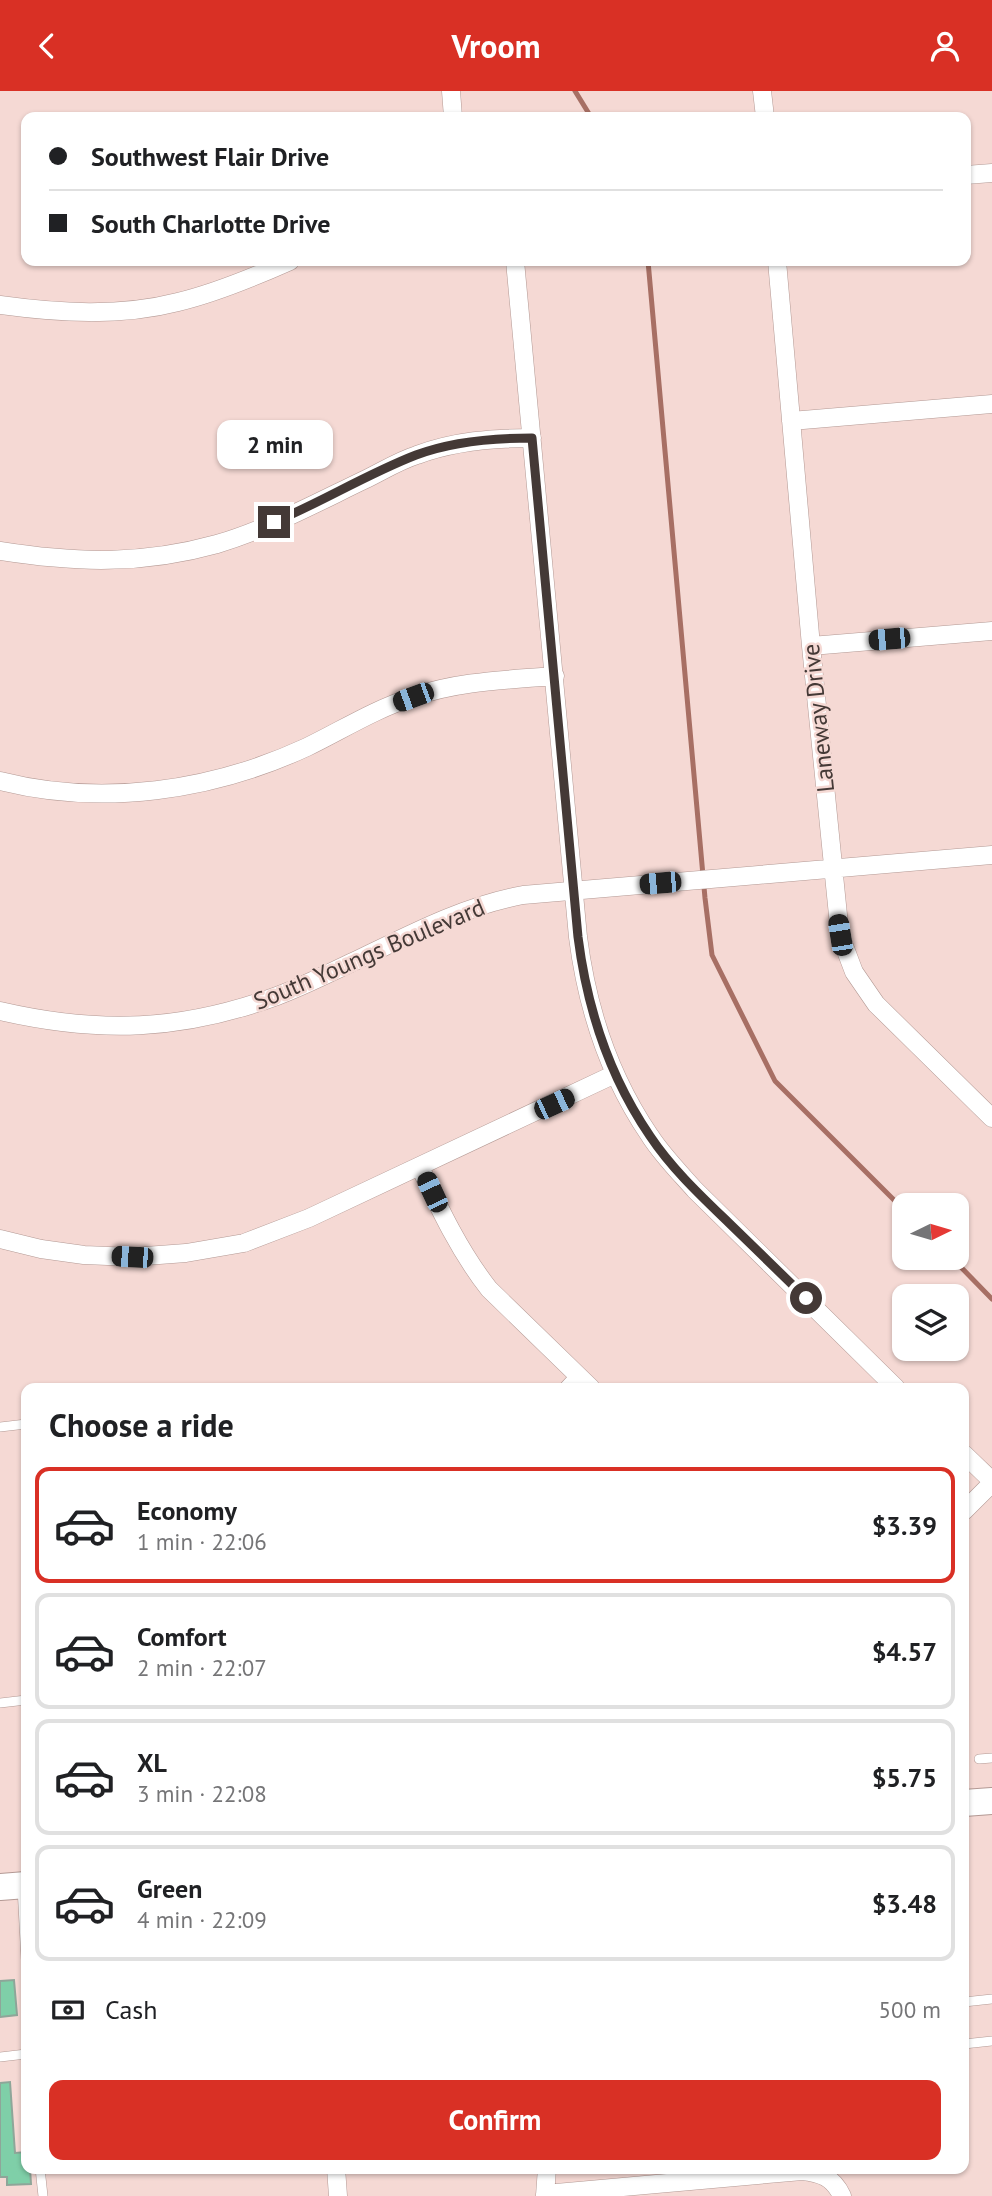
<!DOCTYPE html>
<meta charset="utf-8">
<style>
:root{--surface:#fff;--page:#f6f6f6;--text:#202124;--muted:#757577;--line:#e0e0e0;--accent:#d93025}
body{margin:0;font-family:"PT Sans",sans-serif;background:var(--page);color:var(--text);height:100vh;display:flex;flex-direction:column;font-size:26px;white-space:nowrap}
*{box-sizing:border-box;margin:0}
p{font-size:23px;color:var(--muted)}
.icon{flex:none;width:38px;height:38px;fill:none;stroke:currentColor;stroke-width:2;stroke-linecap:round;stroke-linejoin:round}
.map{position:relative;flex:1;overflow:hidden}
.sheet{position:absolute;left:21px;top:1292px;width:948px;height:791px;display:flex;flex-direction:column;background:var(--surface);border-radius:14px;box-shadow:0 2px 5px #0004}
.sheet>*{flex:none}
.top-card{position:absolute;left:21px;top:21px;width:950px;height:154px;border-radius:14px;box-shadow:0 2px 5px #0004;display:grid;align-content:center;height:154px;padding:0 28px;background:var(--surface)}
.needle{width:46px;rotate:85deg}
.fabs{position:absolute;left:892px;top:1102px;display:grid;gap:14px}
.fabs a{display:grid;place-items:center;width:77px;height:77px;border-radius:14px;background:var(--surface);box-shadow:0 2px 5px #0004;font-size:35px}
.end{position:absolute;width:32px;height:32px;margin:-16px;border:9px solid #443936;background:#fff;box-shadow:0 0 0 4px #fff}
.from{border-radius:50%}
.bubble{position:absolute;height:49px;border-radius:14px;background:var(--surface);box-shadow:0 2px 5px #0004;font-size:23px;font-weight:800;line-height:49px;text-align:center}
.car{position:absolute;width:21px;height:42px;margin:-21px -10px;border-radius:9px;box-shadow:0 0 5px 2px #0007;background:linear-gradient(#222 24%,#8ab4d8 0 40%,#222 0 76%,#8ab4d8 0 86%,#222 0)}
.top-card b{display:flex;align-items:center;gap:24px;height:66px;font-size:26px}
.top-card b+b{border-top:2px solid var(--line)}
.top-card i{width:18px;height:18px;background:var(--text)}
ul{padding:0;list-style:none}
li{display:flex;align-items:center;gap:21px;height:116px;margin:0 14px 10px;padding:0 14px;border:4px solid var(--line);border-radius:14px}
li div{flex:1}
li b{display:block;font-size:26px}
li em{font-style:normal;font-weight:800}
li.on{border-color:var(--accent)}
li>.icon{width:63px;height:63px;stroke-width:1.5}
h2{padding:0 28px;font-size:32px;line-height:84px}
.pay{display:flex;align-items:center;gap:18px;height:77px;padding:0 28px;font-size:26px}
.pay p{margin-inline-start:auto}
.action{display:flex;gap:14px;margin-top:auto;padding:14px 28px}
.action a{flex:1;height:80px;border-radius:14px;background:var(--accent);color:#fff;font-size:28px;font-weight:800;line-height:80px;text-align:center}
header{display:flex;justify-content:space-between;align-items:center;height:91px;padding:0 28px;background:var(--accent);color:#fff;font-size:32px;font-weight:800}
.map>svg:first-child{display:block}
</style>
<header><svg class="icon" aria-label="back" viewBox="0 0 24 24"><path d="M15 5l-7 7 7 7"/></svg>Vroom<svg class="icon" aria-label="person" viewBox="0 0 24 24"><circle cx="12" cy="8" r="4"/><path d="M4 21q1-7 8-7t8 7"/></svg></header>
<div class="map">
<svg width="992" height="2105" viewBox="0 0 992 2105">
<rect width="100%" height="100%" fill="#f5d9d4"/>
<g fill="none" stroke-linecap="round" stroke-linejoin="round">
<!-- stream -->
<path stroke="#a76f64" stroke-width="5" d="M575 0 591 26
M648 170 705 807 712 864 775 990 905 1120
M952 1167 992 1208"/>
</g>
<!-- building -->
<path fill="#7fcfa8" stroke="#8ea699" stroke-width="2" d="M14 1889 17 1924 0 1926V1890Z
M10 1991 15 2062 26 2061V2077H30L31 2093 7 2094V2086H0V1992Z"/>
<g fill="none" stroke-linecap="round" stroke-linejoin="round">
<!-- lane casing -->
<g stroke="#b39994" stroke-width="10">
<path id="lane" d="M563 1297 576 1283
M0 1336 26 1333
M0 1612 26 1609
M979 1668 992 1667
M22 1796 26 1869
M964 1911 992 1908
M964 1953 992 1950
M0 1966 26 1963
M40 2077 43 2105"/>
</g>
<!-- street casing -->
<g stroke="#b39994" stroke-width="19">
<path id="street" d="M451 0 453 26
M762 0 765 26
M966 84 992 82
M515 170 578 846C587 917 609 985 650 1045 663 1065 680 1082 695 1099L896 1297
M777 170 811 555 840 844 854 881 876 913 992 1027
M0 214C58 222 120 226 178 211 216 202 254 186 290 170
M791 330 992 313
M0 460C76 472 142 474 217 453 268 438 316 412 364 389 381 381 398 370 417 364 454 350 493 347 532 347
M811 555 992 540
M0 690C102 716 212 700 307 656 342 639 375 618 413 606 458 590 507 589 555 585
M0 920C100 943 181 940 277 905 304 895 329 882 355 870 409 844 463 815 523 804L992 764
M420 1076C440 1119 460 1161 489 1198L591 1297
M0 1148 41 1158 84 1164 132 1166 186 1162 244 1152 309 1127 615 983
M964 1363 992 1390
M964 1420 992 1392
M336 2077 338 2105
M545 2103 802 2080C821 2082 833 2086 842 2105
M545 2105 547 2077"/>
</g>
<!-- secondary casing -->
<g stroke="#b39994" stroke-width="28">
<path id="secondary" d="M964 1712 992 1710
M0 1796 26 1794"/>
</g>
<!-- lane -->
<use href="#lane" stroke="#fff" stroke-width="9"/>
<!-- street -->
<use href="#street" stroke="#fff" stroke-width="18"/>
<!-- secondary -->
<use href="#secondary" stroke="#fff" stroke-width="26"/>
</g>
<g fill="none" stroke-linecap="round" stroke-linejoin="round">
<!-- route -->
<path stroke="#443936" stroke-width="9" d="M274 431C322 411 367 383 416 364 453 350 493 347 532 347L578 846C587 917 609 985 650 1045 672 1078 701 1105 729 1132 755 1157 780 1182 806 1207"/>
</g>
<g text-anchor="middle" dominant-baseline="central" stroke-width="5" stroke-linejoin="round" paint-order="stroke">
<!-- street labels -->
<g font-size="24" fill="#443936" stroke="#f5d9d4">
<text transform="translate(818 627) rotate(-96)">Laneway Drive</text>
<text transform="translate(369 863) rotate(-23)">South Youngs Boulevard</text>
</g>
</g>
</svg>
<div class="fabs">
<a><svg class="needle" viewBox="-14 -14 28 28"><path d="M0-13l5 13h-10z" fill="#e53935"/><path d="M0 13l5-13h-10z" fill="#757577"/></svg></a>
<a><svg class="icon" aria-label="layers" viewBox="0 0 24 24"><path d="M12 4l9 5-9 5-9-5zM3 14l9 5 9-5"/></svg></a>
</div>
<i class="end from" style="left:806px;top:1207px"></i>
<i class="end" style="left:274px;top:431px"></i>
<div class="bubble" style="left:217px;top:329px;width:116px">2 min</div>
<i class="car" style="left:889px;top:548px;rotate:265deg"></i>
<i class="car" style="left:413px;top:606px;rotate:250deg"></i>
<i class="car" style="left:660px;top:792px;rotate:265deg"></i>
<i class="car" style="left:840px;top:844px;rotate:351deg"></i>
<i class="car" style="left:554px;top:1013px;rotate:65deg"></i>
<i class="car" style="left:432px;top:1101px;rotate:335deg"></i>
<i class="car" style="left:132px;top:1166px;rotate:273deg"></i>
<div class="top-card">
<b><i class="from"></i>Southwest Flair Drive</b>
<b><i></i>South Charlotte Drive</b>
</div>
<section class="sheet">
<h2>Choose a ride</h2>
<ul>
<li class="on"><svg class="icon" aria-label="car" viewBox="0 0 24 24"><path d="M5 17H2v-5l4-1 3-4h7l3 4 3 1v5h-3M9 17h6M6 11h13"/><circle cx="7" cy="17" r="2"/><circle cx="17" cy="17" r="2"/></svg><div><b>Economy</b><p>1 min · 22:06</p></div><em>$3.39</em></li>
<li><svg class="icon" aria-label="car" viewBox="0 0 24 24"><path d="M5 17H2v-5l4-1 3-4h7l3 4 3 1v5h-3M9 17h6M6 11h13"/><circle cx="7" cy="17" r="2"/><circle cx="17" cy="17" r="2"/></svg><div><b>Comfort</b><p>2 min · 22:07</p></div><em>$4.57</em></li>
<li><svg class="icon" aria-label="car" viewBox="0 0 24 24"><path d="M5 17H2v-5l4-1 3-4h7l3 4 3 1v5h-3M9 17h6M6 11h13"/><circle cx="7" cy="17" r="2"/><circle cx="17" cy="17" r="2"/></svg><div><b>XL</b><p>3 min · 22:08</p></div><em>$5.75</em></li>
<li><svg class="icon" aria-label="car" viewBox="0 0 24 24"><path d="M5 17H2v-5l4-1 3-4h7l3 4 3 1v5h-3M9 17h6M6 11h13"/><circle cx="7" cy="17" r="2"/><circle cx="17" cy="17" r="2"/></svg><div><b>Green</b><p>4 min · 22:09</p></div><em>$3.48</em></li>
</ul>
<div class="pay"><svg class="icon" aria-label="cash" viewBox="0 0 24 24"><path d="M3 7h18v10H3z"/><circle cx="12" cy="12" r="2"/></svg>Cash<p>500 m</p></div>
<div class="action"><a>Confirm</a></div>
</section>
</div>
